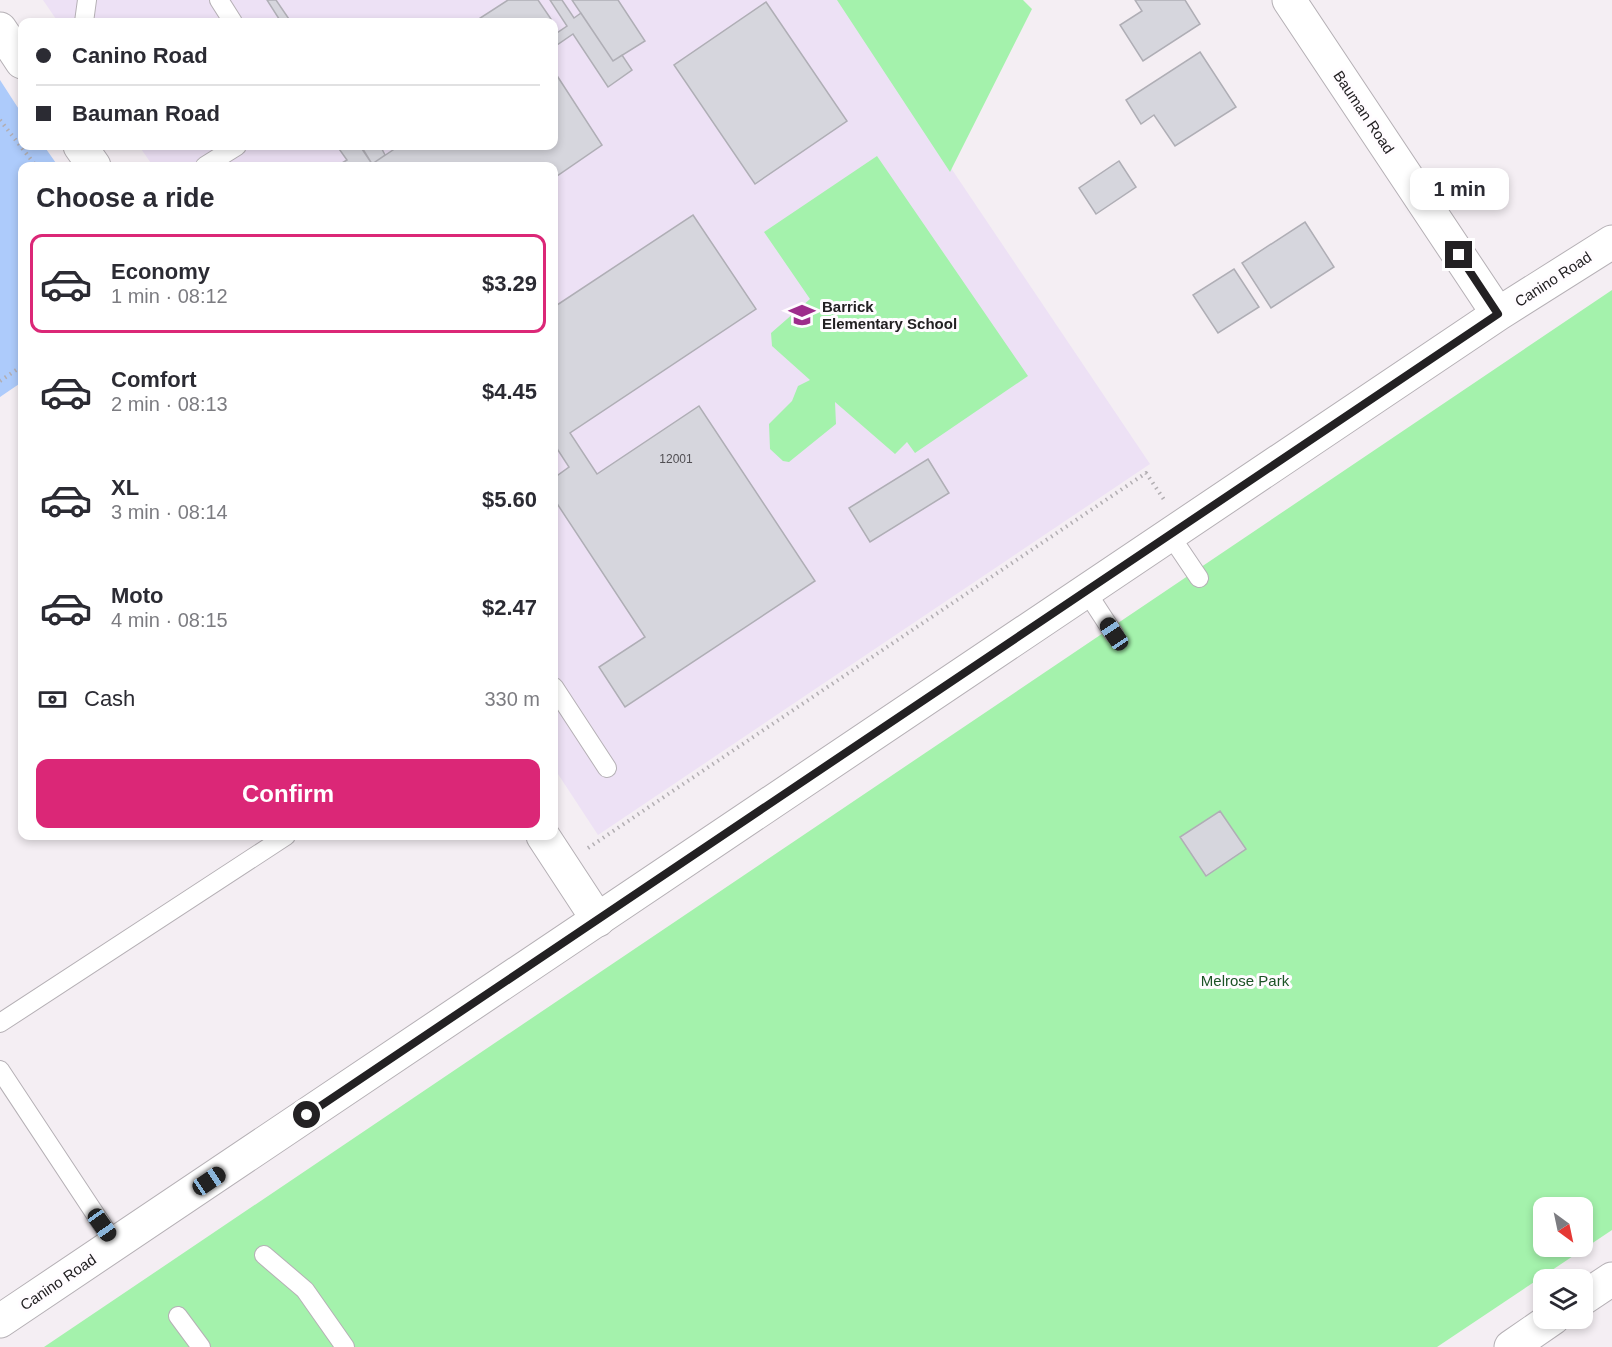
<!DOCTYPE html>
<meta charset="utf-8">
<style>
:root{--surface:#fff;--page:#f2f2f3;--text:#2b2b33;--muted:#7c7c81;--line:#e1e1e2;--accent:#db2777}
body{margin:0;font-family:Helvetica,sans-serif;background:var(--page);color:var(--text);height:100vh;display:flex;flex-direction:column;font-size:22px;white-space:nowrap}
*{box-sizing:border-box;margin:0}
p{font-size:20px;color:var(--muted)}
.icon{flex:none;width:33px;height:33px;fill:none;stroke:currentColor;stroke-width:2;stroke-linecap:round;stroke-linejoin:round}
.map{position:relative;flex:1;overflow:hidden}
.side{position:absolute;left:18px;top:162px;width:540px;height:678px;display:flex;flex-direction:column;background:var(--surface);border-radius:12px;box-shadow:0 3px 9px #0003}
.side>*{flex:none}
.top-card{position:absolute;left:18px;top:18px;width:540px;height:132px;border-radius:12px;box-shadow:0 3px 9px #0003;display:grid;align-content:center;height:132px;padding:0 18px;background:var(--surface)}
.needle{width:39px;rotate:147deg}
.buttons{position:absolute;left:1533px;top:1197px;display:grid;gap:12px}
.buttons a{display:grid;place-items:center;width:60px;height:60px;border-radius:12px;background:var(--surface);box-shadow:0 3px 9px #0003;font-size:30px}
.end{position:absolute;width:27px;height:27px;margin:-14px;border:8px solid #232123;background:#fff;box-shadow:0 0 0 3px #fff}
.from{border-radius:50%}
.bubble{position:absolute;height:42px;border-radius:12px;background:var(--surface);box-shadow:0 3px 9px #0003;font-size:20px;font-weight:700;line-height:42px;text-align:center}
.car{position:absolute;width:18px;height:36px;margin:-18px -9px;border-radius:8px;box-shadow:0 0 4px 2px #0007;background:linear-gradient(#222 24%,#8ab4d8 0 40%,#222 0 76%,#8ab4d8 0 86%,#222 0)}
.top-card b{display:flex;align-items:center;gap:21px;height:57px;font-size:22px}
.top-card b+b{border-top:2px solid var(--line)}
.top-card i{width:15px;height:15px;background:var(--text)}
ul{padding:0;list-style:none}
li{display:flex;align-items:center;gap:18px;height:99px;margin:0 12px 9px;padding:0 6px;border:3px solid transparent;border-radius:12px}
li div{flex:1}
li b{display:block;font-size:22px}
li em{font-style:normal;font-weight:700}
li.on{border-color:var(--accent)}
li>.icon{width:54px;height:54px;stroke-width:1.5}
h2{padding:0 18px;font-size:27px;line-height:72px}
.pay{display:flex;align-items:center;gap:15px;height:66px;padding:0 18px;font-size:22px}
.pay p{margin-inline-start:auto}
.primary-button{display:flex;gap:12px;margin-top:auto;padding:12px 18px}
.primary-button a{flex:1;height:69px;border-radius:12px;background:var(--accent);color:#fff;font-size:24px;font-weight:700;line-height:69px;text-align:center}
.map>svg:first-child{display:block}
</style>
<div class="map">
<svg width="1612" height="1347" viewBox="0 0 1612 1347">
<rect width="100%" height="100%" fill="#f4eef3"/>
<!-- education -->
<path fill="#ede1f5" d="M43 0H838L1150 464 598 835 554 768V166H153L139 146H554V22H58Z"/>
<!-- green -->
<path fill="#a4f2ac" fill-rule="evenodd" d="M837 0H1023L1032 9 950 172Z
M877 156 1028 376 915 453 907 442 895 454 835 402 836 424 789 462 783 461 770 449 769 424 792 401 798 386 810 380 772 346 771 333 810 299 764 232Z
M1612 290V1230L1437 1347H44ZM1544 1208H1582V1246H1544Z"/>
<!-- water -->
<path fill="#adcbfb" d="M0 80 22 114V146H44L58 166H22V382L0 397Z"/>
<!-- building -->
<path fill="#d6d6dd" stroke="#afaeb5" stroke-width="1.5" d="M267 0H276L291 22H281Z
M508 0H538L551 19 546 22H474Z
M550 0H562L574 18 581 13 613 61 622 55 632 70 608 87 573 34 554 47V35L567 26Z
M572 0H618L645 41 613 61Z
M1135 0H1185L1200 24 1143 61 1120 25 1142 11Z
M766 2 847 121 755 184 674 65Z
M1200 52 1236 107 1175 146 1154 115 1141 124 1126 100Z
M554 71 602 145 554 178V166H337L347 160 337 146H360L372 164 399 146H554Z
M361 146H387L382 149 385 155 372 164Z
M1119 161 1136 187 1096 214 1079 188Z
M693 215 756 309 570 433 597 474 699 406 815 581 625 707 599 667 645 637 554 499V478L569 467 554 444V307Z
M1305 222 1334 267 1271 308 1242 263Z
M1234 269 1259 307 1218 333 1193 295Z
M928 459 949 493 870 542 849 508Z
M1220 811 1246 849 1206 876 1180 837Z"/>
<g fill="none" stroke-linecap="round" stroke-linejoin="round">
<!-- service casing -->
<g stroke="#b5b0b5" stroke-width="20">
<path id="service" d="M219 0 233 22
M84 22 87 0
M205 166 237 146
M1170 535 1199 578
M1086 591 1114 634
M554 687 607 768
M0 1023 286 836
M0 1070 115 1244
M264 1255 305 1290 345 1347
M178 1316 201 1347"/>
</g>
<!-- minor casing -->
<g stroke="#b5b0b5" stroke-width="35">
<path id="minor" d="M0 29 22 62
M80 146 94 166
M543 836 598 920
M1582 1299 1612 1279
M1511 1347 1553 1318"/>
</g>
<!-- tertiary casing -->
<g stroke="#b5b0b5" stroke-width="35">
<path id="tertiary" d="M1289 0 1498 314
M0 1321 1498 314 1612 242"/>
</g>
<!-- path -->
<path stroke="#b2aeb2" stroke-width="4" stroke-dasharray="1.5 4.5" stroke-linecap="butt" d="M0 120 36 166
M0 381 22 366
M588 848 1146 473 1165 501"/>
<!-- service -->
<use href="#service" stroke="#fff" stroke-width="18"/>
<!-- minor -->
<use href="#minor" stroke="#fff" stroke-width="33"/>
<!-- tertiary -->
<use href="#tertiary" stroke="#fff" stroke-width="33"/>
</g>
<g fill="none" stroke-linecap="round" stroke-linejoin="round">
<!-- route -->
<path stroke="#232123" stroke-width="8" d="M307 1115 1498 314 1459 255"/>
</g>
<!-- icons -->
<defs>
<g id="school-bare" transform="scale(2.07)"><path d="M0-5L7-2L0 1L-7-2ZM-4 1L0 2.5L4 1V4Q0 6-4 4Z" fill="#9d2d8b" stroke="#fffcff" stroke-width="2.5" paint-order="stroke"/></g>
</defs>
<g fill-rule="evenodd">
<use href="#school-bare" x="802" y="315"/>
</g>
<g text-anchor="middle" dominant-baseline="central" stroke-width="6" stroke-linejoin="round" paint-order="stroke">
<!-- number labels -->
<g font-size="12" fill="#504e52">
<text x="676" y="459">12001</text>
</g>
<!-- street labels -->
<g font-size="15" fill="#232123" stroke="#fffcff">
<text transform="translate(1364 112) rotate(56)">Bauman Road</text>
<text transform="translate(1553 279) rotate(-33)">Canino Road</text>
<text transform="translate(58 1282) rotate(-34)">Canino Road</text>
</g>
<!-- poi labels -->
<g font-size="15" font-weight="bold" fill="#232123" stroke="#fffcff" text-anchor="start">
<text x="822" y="306">Barrick<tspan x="822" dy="17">Elementary School</tspan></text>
</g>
<!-- park labels -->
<g font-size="15" fill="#1c5326" stroke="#fffcff">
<text x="1245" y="980">Melrose Park</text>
</g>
</g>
</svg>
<div class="buttons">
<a><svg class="needle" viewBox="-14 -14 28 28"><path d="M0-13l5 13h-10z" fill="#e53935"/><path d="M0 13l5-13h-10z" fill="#7c7c81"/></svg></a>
<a><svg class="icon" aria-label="layers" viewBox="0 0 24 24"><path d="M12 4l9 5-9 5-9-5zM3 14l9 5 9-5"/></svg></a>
</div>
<i class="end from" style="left:307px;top:1115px"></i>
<i class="end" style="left:1459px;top:255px"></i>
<div class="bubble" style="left:1410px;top:168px;width:99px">1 min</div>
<i class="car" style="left:1114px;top:634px;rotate:326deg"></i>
<i class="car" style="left:209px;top:1181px;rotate:56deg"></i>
<i class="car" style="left:102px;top:1225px;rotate:145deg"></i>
<div class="top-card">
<b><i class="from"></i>Canino Road</b>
<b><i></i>Bauman Road</b>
</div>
<section class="side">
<h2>Choose a ride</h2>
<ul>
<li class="on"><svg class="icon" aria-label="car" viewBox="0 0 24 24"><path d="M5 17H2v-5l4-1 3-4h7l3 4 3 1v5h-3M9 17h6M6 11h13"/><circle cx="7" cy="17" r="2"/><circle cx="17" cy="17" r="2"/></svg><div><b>Economy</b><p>1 min · 08:12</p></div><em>$3.29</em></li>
<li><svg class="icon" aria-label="car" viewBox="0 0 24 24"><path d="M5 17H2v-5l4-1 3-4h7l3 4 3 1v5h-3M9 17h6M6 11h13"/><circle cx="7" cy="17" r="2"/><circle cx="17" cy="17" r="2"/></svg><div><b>Comfort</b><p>2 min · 08:13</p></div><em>$4.45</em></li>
<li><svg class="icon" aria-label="car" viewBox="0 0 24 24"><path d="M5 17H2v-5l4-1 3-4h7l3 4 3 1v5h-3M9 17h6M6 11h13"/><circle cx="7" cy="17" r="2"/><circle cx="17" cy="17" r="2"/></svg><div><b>XL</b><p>3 min · 08:14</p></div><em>$5.60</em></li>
<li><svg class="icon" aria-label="car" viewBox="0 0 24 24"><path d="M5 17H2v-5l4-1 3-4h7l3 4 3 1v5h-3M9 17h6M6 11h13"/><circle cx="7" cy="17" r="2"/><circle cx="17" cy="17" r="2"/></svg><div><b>Moto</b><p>4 min · 08:15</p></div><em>$2.47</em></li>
</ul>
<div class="pay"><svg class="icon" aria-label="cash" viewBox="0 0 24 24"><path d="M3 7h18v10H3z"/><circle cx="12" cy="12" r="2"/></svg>Cash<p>330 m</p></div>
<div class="primary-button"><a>Confirm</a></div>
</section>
</div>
